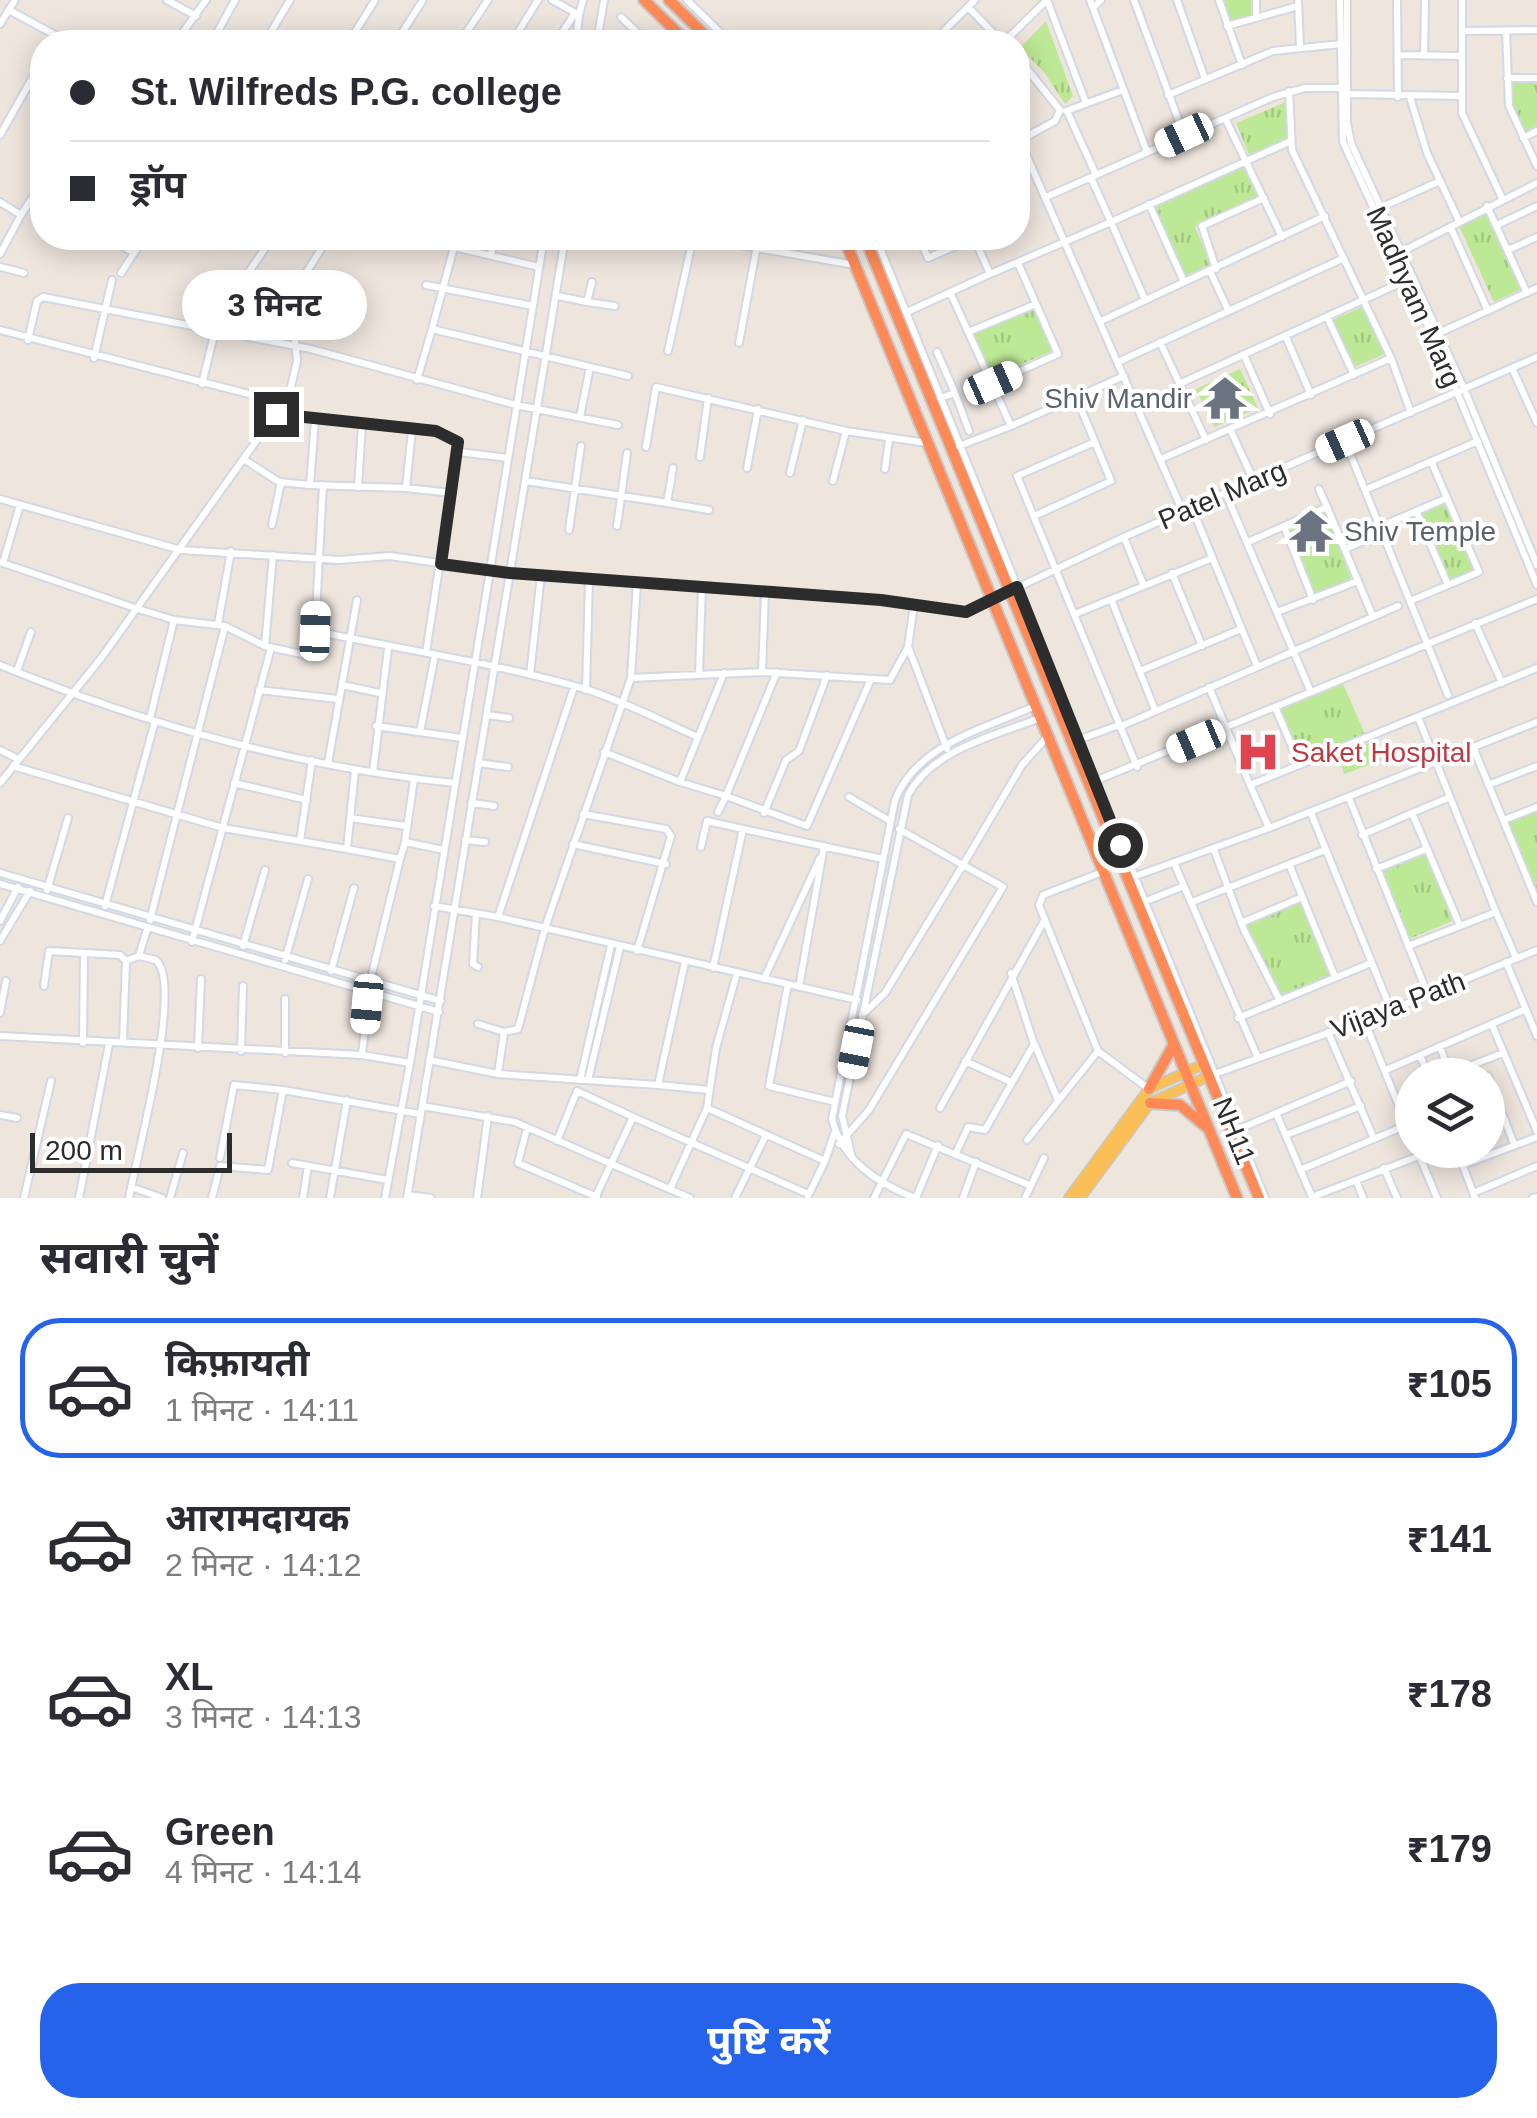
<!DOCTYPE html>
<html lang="hi">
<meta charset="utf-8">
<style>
:root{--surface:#fff;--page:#f7f7f7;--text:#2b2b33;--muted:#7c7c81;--line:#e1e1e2;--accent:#2563eb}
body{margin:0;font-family:Helvetica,"Noto Sans Devanagari",sans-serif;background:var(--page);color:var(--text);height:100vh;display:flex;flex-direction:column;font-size:38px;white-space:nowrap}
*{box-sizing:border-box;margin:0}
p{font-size:32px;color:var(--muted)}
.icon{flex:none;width:55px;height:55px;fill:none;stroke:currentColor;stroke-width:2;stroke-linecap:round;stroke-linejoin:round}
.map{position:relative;height:1198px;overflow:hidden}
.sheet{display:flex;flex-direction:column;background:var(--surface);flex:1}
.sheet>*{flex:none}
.banner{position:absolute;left:30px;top:30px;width:1000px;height:220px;border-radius:40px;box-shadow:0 5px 25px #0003;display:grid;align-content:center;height:220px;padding:0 40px;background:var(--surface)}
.fabs{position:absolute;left:1395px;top:1058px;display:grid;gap:20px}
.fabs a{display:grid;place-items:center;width:110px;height:110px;border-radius:50%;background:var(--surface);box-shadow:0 5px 25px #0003;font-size:50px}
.scale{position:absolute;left:30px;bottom:25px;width:202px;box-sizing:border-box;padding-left:10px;border:5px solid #2c2c2c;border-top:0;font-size:28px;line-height:35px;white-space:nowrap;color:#2c2c2c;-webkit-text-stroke:8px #fff;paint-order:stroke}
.end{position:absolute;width:45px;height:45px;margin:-22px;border:12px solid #2c2c2c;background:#fff;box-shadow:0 0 0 5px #fff}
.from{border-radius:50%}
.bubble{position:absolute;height:70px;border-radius:35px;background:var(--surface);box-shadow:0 5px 25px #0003;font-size:32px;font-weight:700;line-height:70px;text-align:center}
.car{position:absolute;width:30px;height:60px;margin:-30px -15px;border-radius:12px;box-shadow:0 0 8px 2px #0007;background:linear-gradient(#fff 24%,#345 0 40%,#fff 0 76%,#345 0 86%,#fff 0)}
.banner b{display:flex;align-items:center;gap:35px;height:95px;font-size:38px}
.banner b+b{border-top:2px solid var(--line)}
.banner i{width:25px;height:25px;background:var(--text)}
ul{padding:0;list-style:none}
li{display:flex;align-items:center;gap:30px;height:140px;margin:0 20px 15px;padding:0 20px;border:5px solid transparent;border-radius:40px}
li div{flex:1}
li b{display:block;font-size:38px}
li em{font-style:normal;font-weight:700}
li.selected{border-color:var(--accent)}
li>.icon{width:90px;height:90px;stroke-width:1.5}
h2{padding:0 40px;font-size:45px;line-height:120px}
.button{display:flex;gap:20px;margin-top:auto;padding:20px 40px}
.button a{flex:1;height:115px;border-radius:40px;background:var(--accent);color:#fff;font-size:40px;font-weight:700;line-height:115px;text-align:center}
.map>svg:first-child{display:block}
</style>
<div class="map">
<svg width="1537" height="1198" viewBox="0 0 1537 1198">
<defs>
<pattern id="park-tufts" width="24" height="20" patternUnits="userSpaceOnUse" patternTransform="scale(2.5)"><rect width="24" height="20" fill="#bde896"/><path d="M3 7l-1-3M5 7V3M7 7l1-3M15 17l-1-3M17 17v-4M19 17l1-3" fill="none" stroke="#a3c781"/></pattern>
</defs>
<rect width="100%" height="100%" fill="#eee5dd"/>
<!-- park -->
<path fill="url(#park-tufts)" d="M1219 0H1256V15L1227 26Z
M1046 21 1073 96 1065 104 1044 72 1020 48Z
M1507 78H1537V131L1523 138 1509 106Z
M1286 102V141L1250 157 1236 123Z
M1245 167 1259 199 1195 227 1211 264 1185 276 1155 207Z
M1485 210 1521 289 1494 302 1458 224Z
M1362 307 1384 354 1355 367 1333 320Z
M1033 309 1052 351 992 377 973 335Z
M1240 369 1258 408 1214 427 1196 389Z
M1447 498 1479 572 1448 585 1416 511Z
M1325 512 1352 581 1314 594 1289 527Z
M1343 684 1365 734 1301 759 1280 710Z
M1374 741 1382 760 1344 774 1338 755Z
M1537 810V890H1536L1507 822Z
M1426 849 1452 921 1409 939 1378 870Z
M1300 898 1335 977 1280 1001 1241 923Z"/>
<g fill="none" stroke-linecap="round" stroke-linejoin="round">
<!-- minor casing -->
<g stroke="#d2d8e5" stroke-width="10">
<path id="minor" d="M167 0 196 16
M552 0 579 15 576 42
M687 0 730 42
M1090 0 1147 152
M1134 0 1184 135
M1177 0 1205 79
M1219 0 1242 65
M1256 0V15
M1298 0 1300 46
M1340 0 1343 142 1442 356 1537 585
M1347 0V123L1351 143 1465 391 1537 565
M1397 0 1398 97
M1462 0V113L1502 198
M968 7 1002 42
M1093 8 1101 0
M9 10 68 42
M579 15 583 0
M621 17 647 42
M0 24 15 0
M1227 26 1298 6
M1462 31 1537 30
M1506 31 1509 106 1537 166
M182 33 198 42
M176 42 206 0
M212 42 235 0
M265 42 290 0
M349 42 375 0
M396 42 423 0
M460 42 488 0
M512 42 538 0
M556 42 575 13
M597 42 604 0
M933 42 975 0
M1004 42 1047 0 1086 103
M1399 55 1461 56
M1424 56 1425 0
M1018 58 1060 110 1055 121 1020 140
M1507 78H1537
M1289 91 1292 150 1391 358 1411 413
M1347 94 1461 96
M1168 95 1273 51 1341 44
M1410 97 1427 153 1459 221
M1066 111 1123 90
M1067 111 1096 175
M1225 118 1282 237
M0 135 42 61
M1018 136 1183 512
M1523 138 1537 131
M1091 178 1111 222 1291 141
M1046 197 1273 97 1305 88H1342
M0 202 21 215 0 254
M1149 204 1184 282
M1487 206 1527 293
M1382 207 1440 181
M21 215 42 183
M1497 225 1537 206
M1451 228 1488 311
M109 238 134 253
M699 238 855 265
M876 238 1265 1198
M919 238 928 258 974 238 990 274 1111 222 1145 300
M1508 250 1537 237
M1403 251 1537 183
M491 255 494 238
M0 267 24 273
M1216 269 1202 226 1264 198
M1210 271 1228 310
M121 273 144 238
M242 282 272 238
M426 285 533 306
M950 292 1011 426 959 446
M558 296 587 302 592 282
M587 302 615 306
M907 312 990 274
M1327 317 1354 375
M1101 321 1325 216
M432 329 454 247 539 267
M0 330 284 403
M968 332 1036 304
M1439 333 1537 288
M1286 337 1311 395
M28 340 37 301 43 297 311 349 516 405 618 425
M1160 342 1206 440
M739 343 756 251
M668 351 693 238
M937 352 955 393 940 398
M1244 355 1270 414
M94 358 112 280
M1118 362 1344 258
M1512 368 1537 423
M417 380 432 329 628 376
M993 383 1058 354 1018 263
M202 384 215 331
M1179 384 1407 280
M955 393 969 431
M276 414 436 431 458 442 426 653
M580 417 590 367
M1011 426 1124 376
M1230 429 1254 481
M1345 441 1448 695
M1095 442 1017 476 1137 767
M646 447 656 387 846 431 927 443
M459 452 508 458
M700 457 708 398
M1161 459 1391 358
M245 460 279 482 310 485 315 420
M1431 461 1447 498
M747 468 758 409
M885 469 889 439
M790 473 803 420
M526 481 667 503 673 468
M833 481 846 431
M310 485 406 488 412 430
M358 487 362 425
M406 488 452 493
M1319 489 1327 507
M1365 490 1478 441
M1226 494 1310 690
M0 499 181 550 339 560 390 556 510 573 881 600 966 612 1124 537 1537 357
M667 503 709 510
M1192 508 1257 666
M1416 511 1448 585
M1034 516 1111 481 1077 399
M272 525 281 482
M617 526 627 453
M1284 526 1313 600
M1379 527 1447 498 1479 572 1410 601
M569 530 581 446
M1124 537 1143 584
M1248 542 1327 507 1373 617
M1345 549 1382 533
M0 562 135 608 174 620 225 626 265 646 306 655 313 649 315 631 323 485
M3 563 20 505
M1172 573 1202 646
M1111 599 1155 710
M1277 612 1358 581
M1075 614 1210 559
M1475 623 1502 683
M218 624 231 551
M315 631C405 650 496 663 585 689 624 701 661 721 698 737
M265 646 273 555
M909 649 947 749
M0 665C143 724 301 768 455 783
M17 671 31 632
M1140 671 1241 629
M762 672 765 592
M699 674 702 587
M530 675 541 575
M631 678 762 672 890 680 908 647 914 605
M342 685 380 693
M1209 687 1250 785
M259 690 338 699
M586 690 589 579
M1275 707 1300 765
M487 715 509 718
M1418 717 1450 797 1412 813 1460 926 1496 912 1516 958
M150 718 174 620
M376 726 462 738
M1119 727 1398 606
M420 732 435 655
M1078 740 1119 725
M1473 747 1537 902
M0 750 18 759
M604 752 680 782 724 673
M328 763 357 600
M478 763 508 767
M13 766 223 828 347 849
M355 770 347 849 400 859 405 842
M373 772 388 649
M414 779 405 842 444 850
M1095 781 1537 599
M680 782 726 796 777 672
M0 783 102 657 289 395 297 361 291 297 328 238
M234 783 307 800
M1488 785 1537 766
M849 797 890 821
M1450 797 1496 912
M1349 798 1428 995
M471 803 494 806
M718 812 726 796 807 826 871 679
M764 813 786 760 799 751 827 675
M1311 813 1391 1010
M583 814 666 829 671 836 637 951
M350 818 406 826
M1504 820 1537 807
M1269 828 1537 722
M743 829 883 859
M899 829 963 865 1022 765 1048 736
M1362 835 1412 813
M465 840 485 842
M300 841 312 760
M573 844 666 864
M701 847 707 821 743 829 713 968
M1214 850 1244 930 1280 1001
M1289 864 1335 977
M1175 865 1258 1058
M1376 869 1426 849
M1105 871 1043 895 1039 905 1098 1051 1149 1089
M0 873 441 1001
M1133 877 1269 828 1250 785 1537 668
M0 884 439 1012
M47 890 68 818
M1144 902 1184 886
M1192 902 1325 850
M105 906 155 721
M434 906 498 917 857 1000
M476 913 473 964 478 967
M498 917 574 687
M150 920 225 626
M0 921 18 887
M1241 923 1300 898
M0 941 30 891
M192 942 271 648
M243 946 265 870
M1408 946 1460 926
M285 960 308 879
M685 962 658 1085 709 1090
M1506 962 1537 1036
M331 971 354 888
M764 979 820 858
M788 984 769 1086 835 1102
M44 986 49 951 120 955 126 961
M799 987 824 846
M285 999V1053
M0 1013 6 981
M1238 1018 1371 963
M1364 1020 1412 1139
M478 1024 504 1032 518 1029 545 928 631 678 637 582
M1492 1025 1537 1131
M1328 1032 1374 1139
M0 1036 362 1055 410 1063 385 1198
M123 1041 126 961 139 956
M83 1043 84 953
M1035 1045 1057 1098
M1440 1046 1449 1073
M198 1048 201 979
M241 1051 243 986
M362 1055 370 982 400 859
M1420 1055 1428 1075
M429 1060 498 1074 504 1032
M965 1061 1011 1082
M410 1063 544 238
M1386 1070 1526 1009
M498 1074 658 1085
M1449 1074 1503 1053
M1212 1075 1391 1010 1537 950
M1488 1076 1514 1144
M580 1080 611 945
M588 1080 620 947
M422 1106 515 1122 690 1198
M707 1108 825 1161 808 1196
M940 1108 1044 921
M1276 1113 1312 1197
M0 1115 17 1118
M1488 1121 1503 1115
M527 1128 518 1163 597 1197
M1237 1130 1351 1081
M1286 1135 1361 1106
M1027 1140 1098 1051
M557 1141 577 1091 633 1117
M839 1144 869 1110 1003 887 963 865 885 993 862 1015
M1417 1150 1437 1198
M1457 1150 1475 1198
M956 1153 968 1127 985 1130 1034 1044 1011 973
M851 1154 842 1116 908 795C933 749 994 736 1040 718
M220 1158 234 1085 283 1090
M825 1161 834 1134
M292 1163 388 1180
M1463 1165 1537 1137
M1384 1168 1397 1198
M1300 1170 1407 1125
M1356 1180 1363 1198
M131 1187 162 1198
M670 1189 707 1108 716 1048 737 973
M1473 1193 1537 1166
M408 1195 431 1198
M1312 1197 1419 1156
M24 1198 51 1081
M79 1198 109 1044
M129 1198C136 1158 184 985 156 960L139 956 147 929
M170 1198 183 1153
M212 1198 220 1166 268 1170 283 1090 420 1114
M303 1198 308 1166
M330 1198 347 1100
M407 1198 565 238
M477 1198 488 1116
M595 1198 633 1117 808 1194
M735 1198 766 1135
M874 1198 906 1134 1029 1185
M915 1198C877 1183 843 1161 832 1119L895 800C917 744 984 729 1035 706
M916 1198 938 1145
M963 1198 976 1162
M1025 1198 1044 1158
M1533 1198 1537 1197"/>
</g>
<!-- major casing -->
<g stroke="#c8c8c8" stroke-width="12">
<path id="major" d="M1069 1198 1149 1089 1204 1064
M1080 1198 1150 1103 1209 1076"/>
</g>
<!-- highway casing -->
<g stroke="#c8c8c8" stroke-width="14">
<path id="highway" d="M644 0 687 42
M669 0 712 42
M844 238 1237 1198
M865 238 1259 1198
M1149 1089 1174 1044
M1150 1103 1180 1105 1205 1126"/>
</g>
<!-- minor -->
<use href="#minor" stroke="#fff" stroke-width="6"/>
<!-- major -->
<use href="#major" stroke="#fabf56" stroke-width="9"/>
<!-- highway -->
<use href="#highway" stroke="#ff8a57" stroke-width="10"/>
</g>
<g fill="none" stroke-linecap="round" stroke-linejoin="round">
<!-- route -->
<path stroke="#2c2c2c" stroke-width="12" d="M276 414 436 431 458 442 441 564 510 573 881 600 966 612 1017 587 1120 845"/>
</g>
<!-- icons -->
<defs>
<g id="temple-bare" transform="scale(3.45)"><path d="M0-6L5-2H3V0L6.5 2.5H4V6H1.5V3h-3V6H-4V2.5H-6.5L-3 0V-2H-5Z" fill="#6b7280" stroke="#fff" stroke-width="2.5" paint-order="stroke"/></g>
<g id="hospital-bare" transform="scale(3.45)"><path d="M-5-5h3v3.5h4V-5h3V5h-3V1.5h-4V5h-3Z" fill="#e0444e" stroke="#fff" stroke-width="2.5" paint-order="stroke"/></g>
</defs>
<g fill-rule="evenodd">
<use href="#temple-bare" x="1225" y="398"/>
<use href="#temple-bare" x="1311" y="531"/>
<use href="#hospital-bare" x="1258" y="752"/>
</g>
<g text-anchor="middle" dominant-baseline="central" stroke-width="8" stroke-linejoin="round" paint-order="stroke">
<!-- street labels -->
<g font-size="28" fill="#2c2c2c" stroke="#fff">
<text transform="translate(1414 297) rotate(66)">Madhyam Marg</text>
<text transform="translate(1222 495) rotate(-23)">Patel Marg</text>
<text transform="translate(1398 1005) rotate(-21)">Vijaya Path</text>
<text transform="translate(1234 1131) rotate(68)">NH11</text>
</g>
<!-- worship labels -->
<g font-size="28" fill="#5b616d" stroke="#fff" text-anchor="end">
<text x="1192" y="398">Shiv Mandir</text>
<text x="1344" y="531" text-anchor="start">Shiv Temple</text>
</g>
<!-- health labels -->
<g font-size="28" fill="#be3a42" stroke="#fff" text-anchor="start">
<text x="1291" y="752">Saket Hospital</text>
</g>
</g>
</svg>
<div class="fabs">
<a><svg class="icon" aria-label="layers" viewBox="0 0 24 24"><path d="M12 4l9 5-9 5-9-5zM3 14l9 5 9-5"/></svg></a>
</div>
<div class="scale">200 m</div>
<i class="end from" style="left:1120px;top:845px"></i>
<i class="end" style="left:276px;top:414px"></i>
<div class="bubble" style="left:182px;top:270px;width:185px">3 मिनट</div>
<i class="car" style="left:1184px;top:135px;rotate:245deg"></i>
<i class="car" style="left:993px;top:383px;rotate:66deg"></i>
<i class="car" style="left:1345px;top:441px;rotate:246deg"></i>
<i class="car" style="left:315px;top:631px;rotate:2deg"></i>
<i class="car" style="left:1196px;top:741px;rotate:247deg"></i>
<i class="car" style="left:367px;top:1004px;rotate:185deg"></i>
<i class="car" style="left:856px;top:1049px;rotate:191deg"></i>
<div class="banner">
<b><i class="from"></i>St. Wilfreds P.G. college</b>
<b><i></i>ड्रॉप</b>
</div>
</div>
<section class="sheet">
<h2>सवारी चुनें</h2>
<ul>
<li class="selected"><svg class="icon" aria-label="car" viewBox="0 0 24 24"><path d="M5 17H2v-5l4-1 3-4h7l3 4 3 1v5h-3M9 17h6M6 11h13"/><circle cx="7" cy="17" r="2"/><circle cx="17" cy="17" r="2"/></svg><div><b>किफ़ायती</b><p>1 मिनट · 14:11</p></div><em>₹105</em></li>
<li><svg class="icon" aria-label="car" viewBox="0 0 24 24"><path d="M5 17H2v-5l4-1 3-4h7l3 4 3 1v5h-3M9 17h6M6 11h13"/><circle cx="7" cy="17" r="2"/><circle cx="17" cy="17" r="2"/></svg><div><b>आरामदायक</b><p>2 मिनट · 14:12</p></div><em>₹141</em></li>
<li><svg class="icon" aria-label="car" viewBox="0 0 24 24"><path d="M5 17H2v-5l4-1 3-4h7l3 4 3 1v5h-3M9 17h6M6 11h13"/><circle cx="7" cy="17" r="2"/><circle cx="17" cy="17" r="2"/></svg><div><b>XL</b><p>3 मिनट · 14:13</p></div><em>₹178</em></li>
<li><svg class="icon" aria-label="car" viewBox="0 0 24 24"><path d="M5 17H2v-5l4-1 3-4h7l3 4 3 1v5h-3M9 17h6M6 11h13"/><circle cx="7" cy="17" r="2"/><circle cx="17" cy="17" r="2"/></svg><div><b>Green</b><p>4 मिनट · 14:14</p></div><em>₹179</em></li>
</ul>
<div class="button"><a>पुष्टि करें</a></div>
</section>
